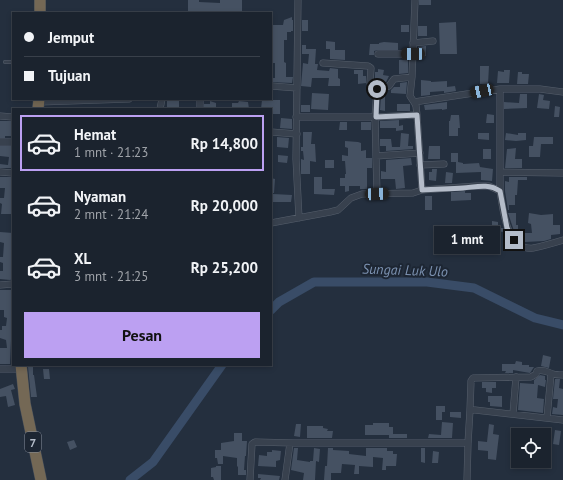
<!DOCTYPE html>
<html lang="id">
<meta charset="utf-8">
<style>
:root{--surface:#1b232e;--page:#282f3a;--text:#f1f3f6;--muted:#a0a4aa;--line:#39404a;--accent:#bca0f2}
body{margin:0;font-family:"PT Sans",sans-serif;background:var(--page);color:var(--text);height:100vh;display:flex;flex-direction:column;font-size:15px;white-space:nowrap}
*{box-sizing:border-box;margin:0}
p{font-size:13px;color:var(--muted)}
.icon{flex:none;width:22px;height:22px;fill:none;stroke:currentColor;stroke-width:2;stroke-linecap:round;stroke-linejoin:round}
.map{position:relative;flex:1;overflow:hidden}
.details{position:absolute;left:12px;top:108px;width:260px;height:258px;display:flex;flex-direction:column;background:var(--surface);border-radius:0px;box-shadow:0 2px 6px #0003,0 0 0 1px var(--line)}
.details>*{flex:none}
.guide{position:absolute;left:12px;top:12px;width:260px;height:88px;border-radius:0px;box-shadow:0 2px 6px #0003,0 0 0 1px var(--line);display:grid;align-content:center;height:88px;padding:0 12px;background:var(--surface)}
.controls{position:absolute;left:511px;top:428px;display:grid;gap:8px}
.controls a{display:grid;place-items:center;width:40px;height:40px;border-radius:0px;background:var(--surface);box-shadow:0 2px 6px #0003,0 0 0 1px var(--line);font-size:20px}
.end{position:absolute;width:18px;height:18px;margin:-9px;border:5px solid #b4bcc9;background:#111;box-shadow:0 0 0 2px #111}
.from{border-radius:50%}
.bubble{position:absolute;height:28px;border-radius:0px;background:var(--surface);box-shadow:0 2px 6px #0003,0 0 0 1px var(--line);font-size:13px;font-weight:600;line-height:28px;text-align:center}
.car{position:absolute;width:12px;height:24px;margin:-12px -6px;border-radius:5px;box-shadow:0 0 3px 1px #0007;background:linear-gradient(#222 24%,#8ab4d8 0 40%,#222 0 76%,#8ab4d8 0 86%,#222 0)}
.guide b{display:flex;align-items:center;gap:14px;height:38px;font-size:15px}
.guide b+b{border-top:1px solid var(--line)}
.guide i{width:10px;height:10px;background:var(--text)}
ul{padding:7px 0 0;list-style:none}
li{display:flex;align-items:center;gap:12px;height:56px;margin:0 8px 6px;padding:0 4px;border:2px solid transparent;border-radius:0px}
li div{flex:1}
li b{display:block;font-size:15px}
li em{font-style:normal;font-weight:600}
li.selected{border-color:var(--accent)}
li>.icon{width:36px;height:36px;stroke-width:1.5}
.button{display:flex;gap:8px;margin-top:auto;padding:8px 12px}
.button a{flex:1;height:46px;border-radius:0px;background:var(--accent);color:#111;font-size:16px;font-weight:600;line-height:46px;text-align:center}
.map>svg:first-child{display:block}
</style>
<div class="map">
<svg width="563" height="480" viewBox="0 0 563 480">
<rect width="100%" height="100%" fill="#242f3e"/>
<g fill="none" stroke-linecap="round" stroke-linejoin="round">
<!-- river -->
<path stroke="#394c67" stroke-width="9" d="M271 310 279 302 314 282H427L474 288 535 318 563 325
M130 480 153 462 222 365"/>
</g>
<!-- building -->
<path fill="#455162" d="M188 0H199V2L220 3V0H242V13H188Z
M419 0H431V5H419Z
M292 17V20H293V31H291V32H287V40H284V62L286 63V77H293L292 83 271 82V78H275V63H271V25H283L284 20Z
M302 20H308V31H302Z
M456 22 457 54H440L439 23Z
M401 25H409V32H401Z
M418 26H427V36H418Z
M326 41 335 42V50H345V60L330 59V49H326Z
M384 42 398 43V50H378L374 51V55H369L370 44H379V43Z
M302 45H306V49H316L315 64H318L317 70 329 71 330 68 338 69V78L340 79V86H328L329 78H312L311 87 301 86 303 63 308 64 309 54H302Z
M426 46V56L418 57V47Z
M399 60H408V73L399 74Z
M480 66H489L488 84H480Z
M378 69 384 70 383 75 389 76 386 82 379 84 375 81V72H378Z
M354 70H363V76H366V83L358 84V74H354Z
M504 70H510L509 83H497L498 71 504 72Z
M518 72H522V74H529L528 84H517Z
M421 80 431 81V82L447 81V87L455 86 456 91 444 93V91L430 92V95L421 96Z
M407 82 406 94 391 93V90L394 87H400V83Z
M312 93 329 94 328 110 311 109Z
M515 94H527V108L504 109V102L519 103 520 94Z
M539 94 544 95 543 100 550 101 549 109 537 108Z
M381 96H385V111L380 110Z
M167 99H179V109H167Z
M262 100H280V114H271V109H261Z
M210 101 216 103V109H204V104H210Z
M239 101 248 102 249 109H232V103H238Z
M447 102V109L442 110V109L425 110 424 105Z
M397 104H410V111H397Z
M301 105H310V112H301Z
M555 106 560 107 559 117H554Z
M487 114 494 115V123H486Z
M451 115H459L460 128H458V136H449V121H450Z
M281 118 292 119V129L280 128Z
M399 120V126L403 125V130L396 131V128H380V121Z
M0 121H13L12 136H5V138H0Z
M340 122H347V130H339Z
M361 122H371V130H361Z
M303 132H312L311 144H315L316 162 310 161V174H301V159L304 160 303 151H301V147H303Z
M401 133 409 134 408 146H413V149L386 151V146H380V139H391L392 147H400Z
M478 133H489V140L478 139Z
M506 133 518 135V133H526V140L516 141 505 140Z
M277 137 289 138 288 148 277 147Z
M534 137H553V144H541L540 157H529V146H533Z
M345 141 358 142 361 143V151L366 150V158H372V168H367V189H360V186H349V191L345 192V186H340V178H345V174H346L345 161H342V155L348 156V148L345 147Z
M0 146H12L13 168H0V164L8 165 9 157 0 156Z
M429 146H440V159H428Z
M516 148 515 159H522V168H505L507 149Z
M483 149H491V159H483Z
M451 153H458V162L463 163V164L479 163 480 167 493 169 492 181 481 180V172L456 173V162H451Z
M278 155 288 156 287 163 278 162Z
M411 158 412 165 403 166 405 188 396 189 395 179H381V171L386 172V160Z
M325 160H334V168H325Z
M432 169H437L436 181 429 180V172H432Z
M446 172 453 173 452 183H445Z
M0 177H13V214H1L2 204 0 203V198H4L5 188H0Z
M314 177H322V189H335L334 195 314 194Z
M509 177H527V180H518L517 195H515V205H509V210H508L505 191V181L509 182Z
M271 178 275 179 274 193H271Z
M465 191V193H471V200L451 201V192Z
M273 194 292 195 291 202H273Z
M425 196H432V210H425Z
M508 213H516V225H518V231H514Z
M529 213 541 215 553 214V225H560V234L551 235V239L544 241 525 242V233H532L531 224 528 223Z
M492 221 498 222V228H503L505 232 492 231Z
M0 232 13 233V279L10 280 0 279V271H3V263L0 262V257H3L4 243 0 242Z
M0 290H13L10 364H0V348H7L6 340 0 338V330H2V326H6L7 318 4 317V310H0Z
M543 355 551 357 549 368 541 366Z
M516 361 522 362V365H529V367H534L530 373 513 370V373H505L506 371H502V364H515Z
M28 367H33V375H34L37 397H31Z
M43 369H49L50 379H44Z
M540 375 545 376V380H546L545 387 538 385 537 398 544 399 543 413 518 410 520 383 534 384V380Z
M555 379H560L559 388 563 389V415L552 414 553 407 557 408 558 399H553Z
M482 382H496V388H492V393L486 392V388H482Z
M13 384 15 389 11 390 15 405 8 407 6 396 0 397V389Z
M488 396H502V407L490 406V402H488Z
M436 406H445V412H442V420H436Z
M450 412H461V418L450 417Z
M442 422 453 423 452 438H428L429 434 441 435Z
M373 423H389V427H393V434H407V438H389V435H365V425H373Z
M296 424H301L300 437 294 436Z
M489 424 494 425 493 434 499 435 496 460 488 459V451L478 450V441L487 442Z
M307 426H323V428L328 429 327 431H333L332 438H307Z
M555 430 561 431 559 445 553 444Z
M234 433H242V441H247L246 456H245L244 470H246V475H238V467L237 466V458L223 456V464H218L217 458H215V450H221V443L234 441Z
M74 440 77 447 70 450 67 442Z
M294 448H298L297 460 310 462V461H313L314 448 320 449 319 462 316 461 315 480H303L304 473 291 470Z
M328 448H333V450L349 451V454L366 456V448H387V451H393V454H397L396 466H386V470H382L383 458 373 457V467L359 466V474H354L355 465 342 464 341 473H331V480H324L325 466H327Z
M421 448H425V463L421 462Z
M272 450 281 451 280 460 276 461V467L258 466 259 455 267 456V452H272Z
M433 451 439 452 438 463H432Z
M216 466H221V480H214L213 477H211V468L216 467Z
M258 474 280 476 279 480H260L261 478H258Z"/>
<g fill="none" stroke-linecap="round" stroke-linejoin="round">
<!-- lane casing -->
<g stroke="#565f6c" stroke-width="4">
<path id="lane" d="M5 62H13"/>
</g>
<!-- street casing -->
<g stroke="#565f6c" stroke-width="7">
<path id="street" d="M298 0 296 159 299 218
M413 43 433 41
M378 54H413
M323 63 368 66 371 68 370 83 377 89 375 117 377 194
M412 77 415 0
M271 86 297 88
M377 89 389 86 394 79 412 77 410 96 414 102
M200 99V109
M39 102 129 99
M160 109 162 99
M0 116 13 117
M296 117H375L417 115
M271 132 297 134
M0 142H12
M376 156 420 153
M420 165 444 164
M0 172 13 173
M500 172 563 173
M422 190 417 115 416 106 414 102 500 89H540L563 92
M500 191V89
M271 223 330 212 338 210 351 198 362 194 413 193 422 190 476 186H489L500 191C503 209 506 251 533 248 543 246 553 243 563 240
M0 285 13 284
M0 369H21
M470 410 471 381 473 378 531 377 536 374 537 371C544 369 547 372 553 374 556 375 560 375 563 375
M513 414 516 377
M547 418 551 374
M468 443 470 410H475L563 420
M250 480 252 444 255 442 294 443H468L467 480
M285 480 290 443"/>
</g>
<!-- highway casing -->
<g stroke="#434c59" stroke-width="12">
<path id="highway" d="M40 13V0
M38 109 39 99
M21 365 25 404 41 480"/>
</g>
<!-- lane -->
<use href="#lane" stroke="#38414e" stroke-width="3"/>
<!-- street -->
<use href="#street" stroke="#38414e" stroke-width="6"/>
<!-- highway -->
<use href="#highway" stroke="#746855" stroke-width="11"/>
</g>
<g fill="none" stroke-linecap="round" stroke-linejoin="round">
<!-- route -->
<path stroke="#b4bcc9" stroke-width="5" d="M377 89 376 117 417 115 422 190C435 189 449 189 463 188 476 187 488 183 500 191L507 228 514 240"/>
</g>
<g text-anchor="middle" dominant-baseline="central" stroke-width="4" stroke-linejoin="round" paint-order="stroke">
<!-- shield labels -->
<rect fill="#1d2633" stroke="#878f9c" stroke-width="1" x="25" y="432" width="16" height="20" rx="3"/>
<g font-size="12" font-weight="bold" fill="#b4bcc9">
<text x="33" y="442">7</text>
</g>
<!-- water labels -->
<g font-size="14" font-style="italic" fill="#7c92b1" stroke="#1d2633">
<text transform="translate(405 270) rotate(2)">Sungai Luk Ulo</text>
</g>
</g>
</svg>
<div class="controls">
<a><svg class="icon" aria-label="locate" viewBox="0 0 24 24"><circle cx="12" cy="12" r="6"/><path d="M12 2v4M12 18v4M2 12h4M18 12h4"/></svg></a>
</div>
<i class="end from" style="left:377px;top:89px"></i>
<i class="end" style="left:514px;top:240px"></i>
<div class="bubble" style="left:434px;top:226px;width:66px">1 mnt</div>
<i class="car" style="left:413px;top:54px;rotate:270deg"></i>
<i class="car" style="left:482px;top:91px;rotate:258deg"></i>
<i class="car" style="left:377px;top:194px;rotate:88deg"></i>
<div class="guide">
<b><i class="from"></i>Jemput</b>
<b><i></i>Tujuan</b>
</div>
<section class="details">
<ul>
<li class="selected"><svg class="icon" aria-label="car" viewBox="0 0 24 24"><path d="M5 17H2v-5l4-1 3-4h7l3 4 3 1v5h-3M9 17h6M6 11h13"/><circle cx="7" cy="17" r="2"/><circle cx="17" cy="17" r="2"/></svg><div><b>Hemat</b><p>1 mnt · 21:23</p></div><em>Rp 14,800</em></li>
<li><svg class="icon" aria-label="car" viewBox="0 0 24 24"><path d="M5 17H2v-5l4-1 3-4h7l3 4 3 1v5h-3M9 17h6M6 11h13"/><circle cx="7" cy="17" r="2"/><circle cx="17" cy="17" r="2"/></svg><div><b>Nyaman</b><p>2 mnt · 21:24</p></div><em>Rp 20,000</em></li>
<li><svg class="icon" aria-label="car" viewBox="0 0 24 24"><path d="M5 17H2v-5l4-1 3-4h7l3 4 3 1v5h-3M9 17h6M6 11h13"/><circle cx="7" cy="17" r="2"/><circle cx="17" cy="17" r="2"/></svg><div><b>XL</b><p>3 mnt · 21:25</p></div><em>Rp 25,200</em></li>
</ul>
<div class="button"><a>Pesan</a></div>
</section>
</div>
